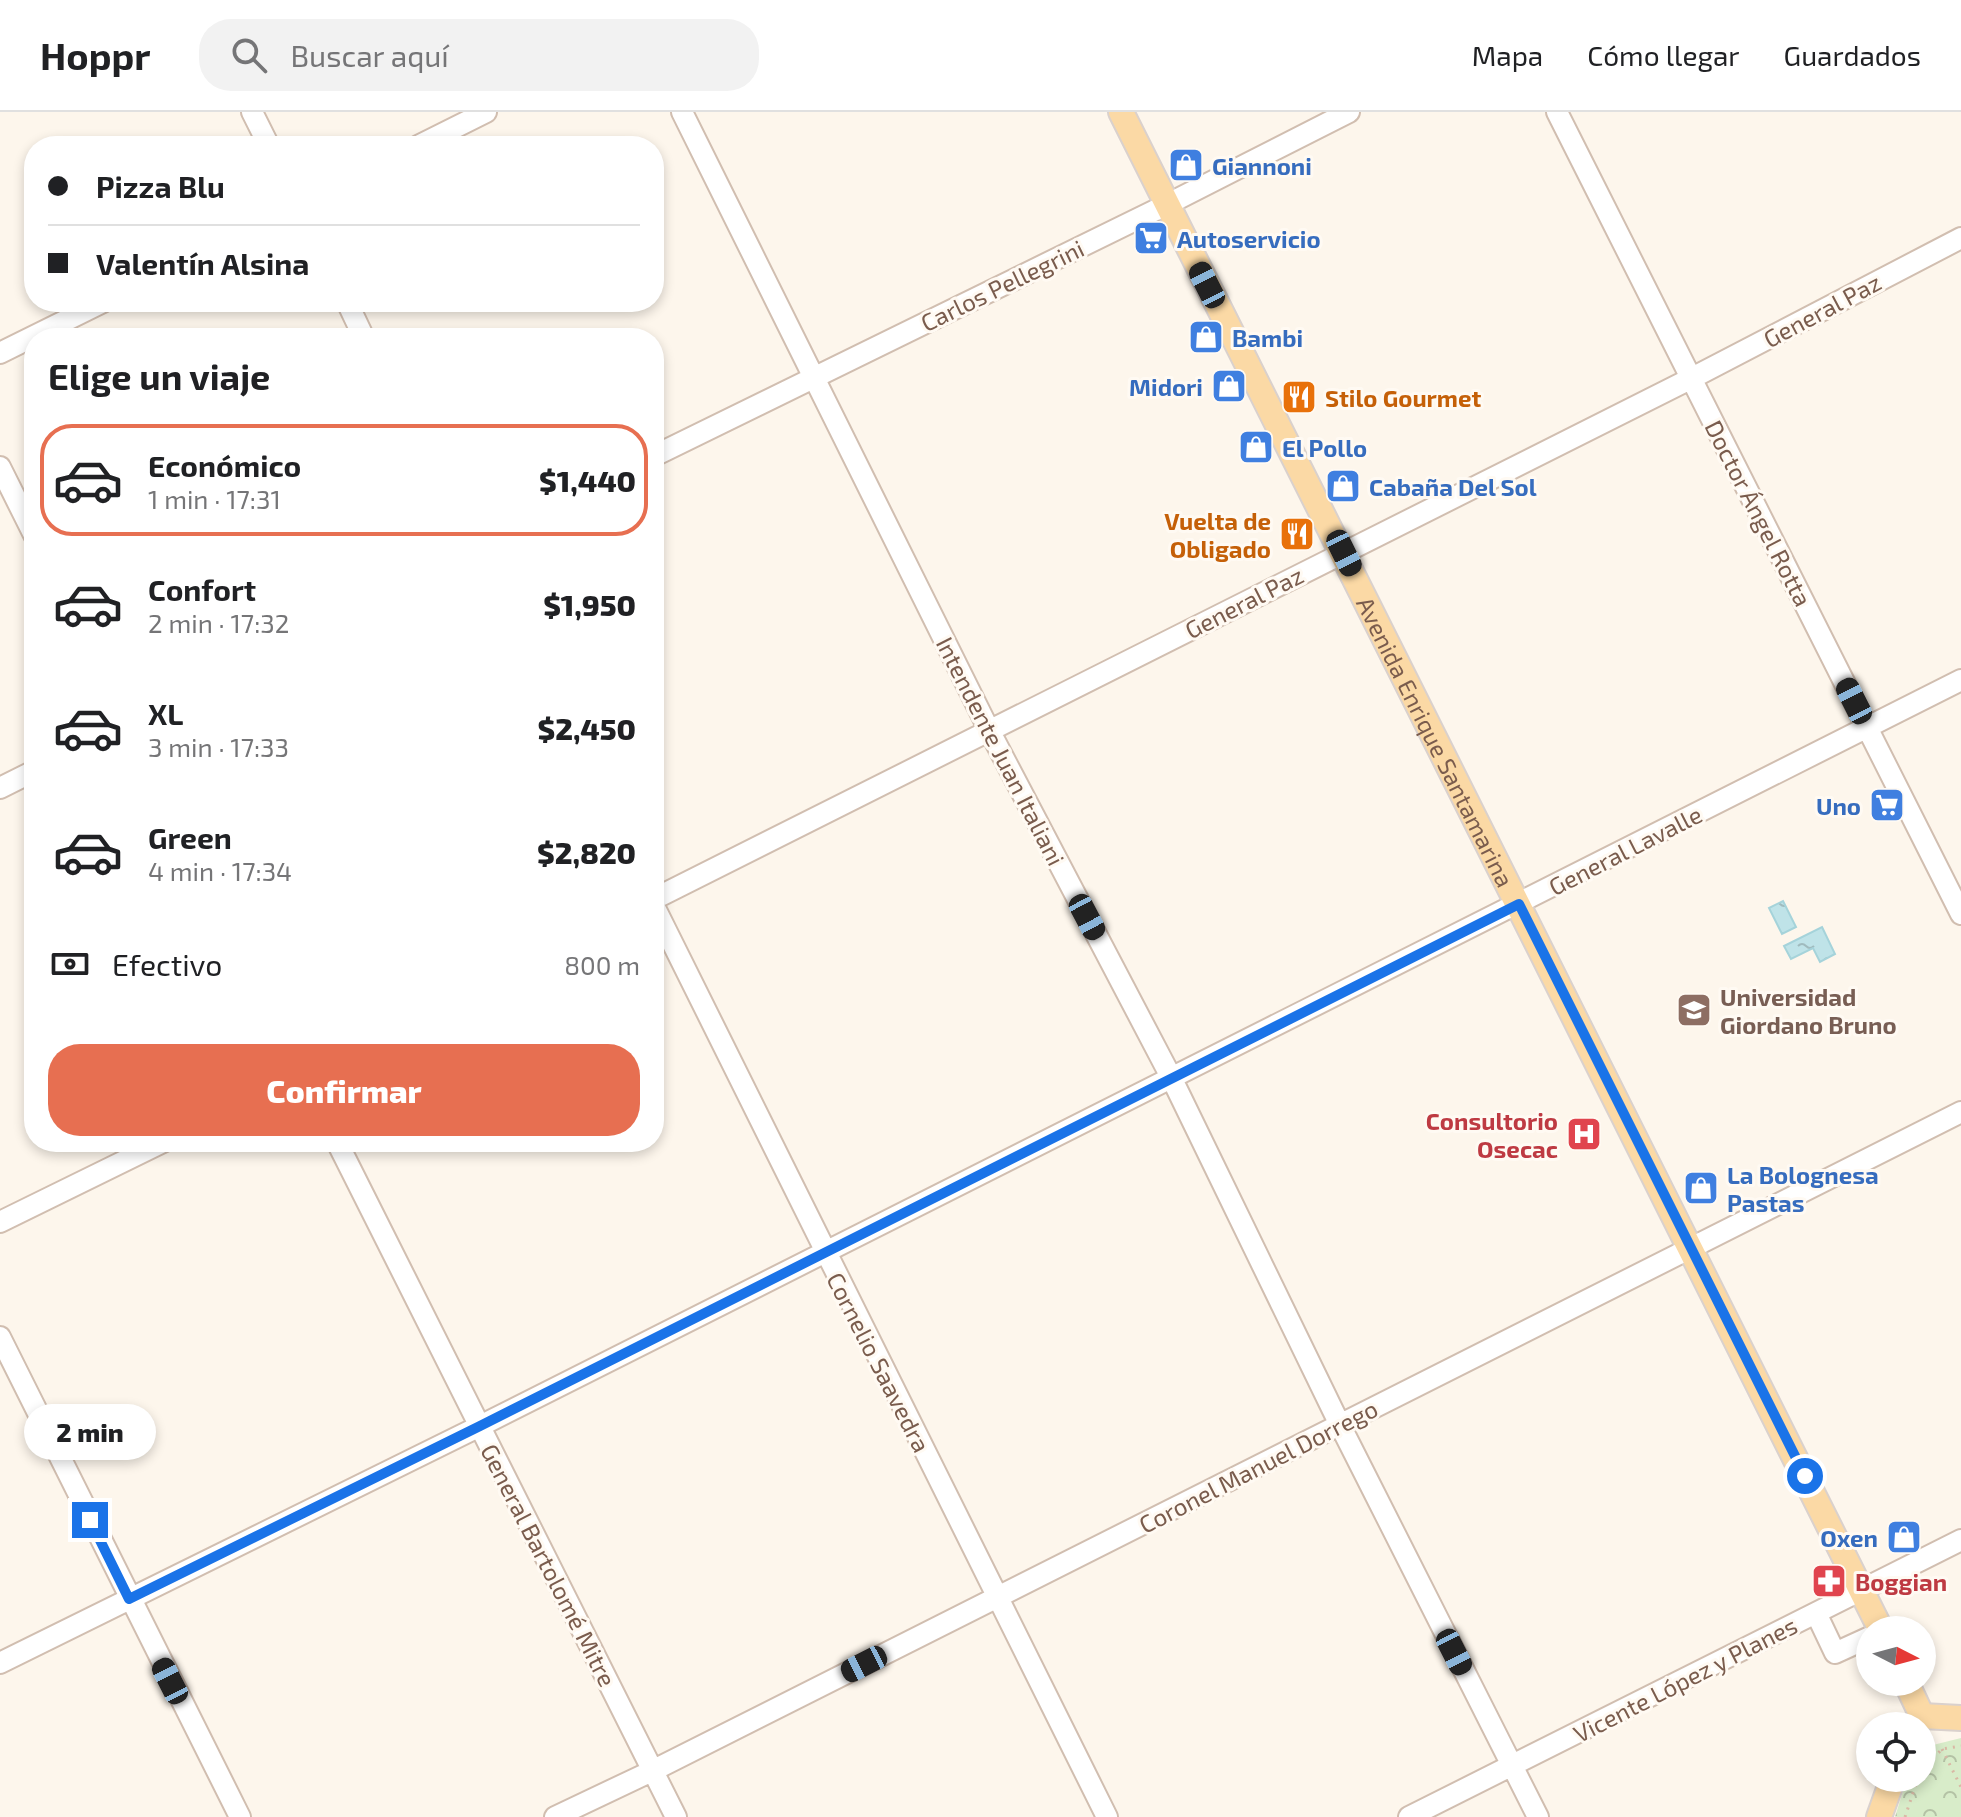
<!DOCTYPE html>
<html lang="es">
<meta charset="utf-8">
<style>
:root{--surface:#fff;--page:#f2f2f2;--text:#202124;--muted:#757577;--line:#e0e0e0;--accent:#e76f51}
body{margin:0;font-family:"Exo 2",sans-serif;background:var(--page);color:var(--text);height:100vh;display:flex;flex-direction:column;font-size:30px;white-space:nowrap}
*{box-sizing:border-box;margin:0}
p{font-size:26px;color:var(--muted)}
.icon{flex:none;width:44px;height:44px;fill:none;stroke:currentColor;stroke-width:2;stroke-linecap:round;stroke-linejoin:round}
.map{position:relative;flex:1;overflow:hidden}
.details{position:absolute;left:24px;top:216px;width:640px;height:824px;display:flex;flex-direction:column;background:var(--surface);border-radius:32px;box-shadow:0 4px 12px #0003}
.details>*{flex:none}
.top-card{position:absolute;left:24px;top:24px;width:640px;height:176px;border-radius:32px;box-shadow:0 4px 12px #0003;display:grid;align-content:center;height:176px;padding:0 24px;background:var(--surface)}
.needle{width:52px;rotate:96deg}
.buttons{position:absolute;left:1856px;top:1504px;display:grid;gap:16px}
.buttons a{display:grid;place-items:center;width:80px;height:80px;border-radius:50%;background:var(--surface);box-shadow:0 4px 12px #0003;font-size:40px}
.end{position:absolute;width:36px;height:36px;margin:-18px;border:10px solid #1a73e8;background:#fff;box-shadow:0 0 0 4px #fff}
.from{border-radius:50%}
.bubble{position:absolute;height:56px;border-radius:28px;background:var(--surface);box-shadow:0 4px 12px #0003;font-size:26px;font-weight:800;line-height:56px;text-align:center}
.car{position:absolute;width:24px;height:48px;margin:-24px -12px;border-radius:10px;box-shadow:0 0 6px 2px #0007;background:linear-gradient(#222 24%,#8ab4d8 0 40%,#222 0 76%,#8ab4d8 0 86%,#222 0)}
.top-card b{display:flex;align-items:center;gap:28px;height:76px;font-size:30px}
.top-card b+b{border-top:2px solid var(--line)}
.top-card i{width:20px;height:20px;background:var(--text)}
ul{padding:0;list-style:none}
li{display:flex;align-items:center;gap:24px;height:112px;margin:0 16px 12px;padding:0 8px;border:4px solid transparent;border-radius:32px}
li div{flex:1}
li b{display:block;font-size:30px}
li em{font-style:normal;font-weight:800}
li.selected{border-color:var(--accent)}
li>.icon{width:72px;height:72px;stroke-width:1.5}
h2{padding:0 24px;font-size:36px;line-height:96px}
.pay{display:flex;align-items:center;gap:20px;height:88px;padding:0 24px;font-size:30px}
.pay p{margin-inline-start:auto}
.button{display:flex;gap:16px;margin-top:auto;padding:16px 24px}
.button a{flex:1;height:92px;border-radius:32px;background:var(--accent);color:#fff;font-size:32px;font-weight:800;line-height:92px;text-align:center}
header{display:flex;align-items:center;gap:48px;box-sizing:border-box;height:112px;padding:0 40px;background:var(--surface);border-bottom:2px solid var(--line)}
header strong{font-size:38px}
nav{display:flex;gap:44px;margin-inline-start:auto;font-size:28px}
.search{width:560px;height:72px;background:var(--page);display:flex;align-items:center;gap:20px;box-sizing:border-box;padding:0 28px;border-radius:32px;color:var(--muted);font-size:30px}
.map>svg:first-child{display:block}
</style>
<header>
<strong>Hoppr</strong>
<div class="search"><svg class="icon" aria-label="search" viewBox="0 0 24 24"><circle cx="10" cy="10" r="6"/><path d="M15 15l6 6"/></svg>Buscar aquí</div>
<nav><a>Mapa</a><a>Cómo llegar</a><a>Guardados</a></nav>
</header>
<div class="map">
<svg width="1961" height="1705" viewBox="0 0 1961 1705">
<defs>
<pattern id="park-crowns" width="20" height="18" patternUnits="userSpaceOnUse" patternTransform="scale(2)"><rect width="20" height="18" fill="#d8ecc9"/><path d="M2 6a3 3 0 1 1 6 0M12 15a3 3 0 1 1 6 0" fill="none" stroke="#b4c2a5"/></pattern>
<pattern id="water-ripples" width="26" height="14" patternUnits="userSpaceOnUse" patternTransform="scale(2)"><rect width="26" height="14" fill="#bfe3e8"/><path d="M2 4q2-2 4 0t4 0M15 11q2-2 4 0t4 0" fill="none" stroke="#a0bbbe"/></pattern>
</defs>
<rect width="100%" height="100%" fill="#fdf6ec"/>
<!-- park -->
<path fill="url(#park-crowns)" d="M1961 1626V1705H1895L1907 1666H1922V1641L1933 1633Z"/>
<!-- water -->
<path fill="url(#water-ripples)" stroke="#a5d3da" stroke-width="2" d="M1783 789 1796 815 1782 822 1769 796Z
M1822 815 1835 842 1820 850 1813 836 1791 847 1784 834Z"/>
<g fill="none" stroke-linecap="round" stroke-linejoin="round">
<!-- minor casing -->
<g stroke="#d1beb0" stroke-width="24">
<path id="minor" d="M252 0 269 34
M682 0 989 618 1171 965 1340 1313 1538 1705
M1557 0 1961 802
M418 34 486 0
M347 190 364 226
M0 241 103 190
M654 344 1166 93 1349 0
M0 355 34 423
M0 676 34 659
M654 787 1692 266 1961 126
M654 794 1107 1705
M337 1030 676 1705
M0 1110 163 1030
M0 1225 240 1705
M1816 1501 1835 1541 1870 1525
M0 1551 480 1314 1961 568
M555 1705 652 1659 1961 1000
M1409 1705 1961 1428"/>
</g>
<!-- major casing -->
<g stroke="#dad1cd" stroke-width="28">
<g id="major">
<path id="s1" d="M1121 0 1881 1518"/>
<path d="M1906 1570 1922 1604"/>
<path d="M1913 1614 1922 1604 1961 1606"/>
<path d="M1879 1705 1893 1666"/>
</g>
</g>
<!-- path -->
<path stroke="#d9b8a5" stroke-width="3" stroke-dasharray="2 6" stroke-linecap="butt" d="M1942 1637 1961 1675
M1922 1658 1942 1637 1961 1634
M1905 1705 1918 1666"/>
<!-- minor -->
<use href="#minor" stroke="#fff" stroke-width="20"/>
<!-- major -->
<use href="#major" stroke="#fbd9a5" stroke-width="24"/>
</g>
<g fill="none" stroke-linecap="round" stroke-linejoin="round">
<!-- route -->
<path stroke="#1a73e8" stroke-width="10" d="M90 1408 129 1487 480 1314 1519 792 1805 1364"/>
</g>
<!-- icons -->
<defs>
<g id="shop-square" transform="scale(1.8)"><rect x="-9" y="-9" width="18" height="18" rx="4" fill="#3f7fe0" stroke="#fffaf3"/><path d="M-5-2.5h2.3a2.7 3.5 0 0 1 5.4 0H5L5.5 6h-11ZM-1.5-2.5h3a1.5 2.3 0 0 0-3 0Z" fill="#fff"/></g>
<g id="supermarket-square" transform="scale(1.8)"><rect x="-9" y="-9" width="18" height="18" rx="4" fill="#3f7fe0" stroke="#fffaf3"/><path d="M-6-5.5h2.5l.6 2H6L4.5 2H-2.5L-4.4-4H-6ZM-1.5 3.2a1.3 1.3 0 1 0 .1 0ZM3 3.2a1.3 1.3 0 1 0 .1 0Z" fill="#fff"/></g>
<g id="restaurant-square" transform="scale(1.8)"><rect x="-9" y="-9" width="18" height="18" rx="4" fill="#e8710a" stroke="#fffaf3"/><path d="M-5-6h1v4h1v-4h1v4h1v-4h1v5L-1.5 .5V6h-2V.5L-5-1ZM5-6V6H3V1.5H1.5Q1.5-4 5-6Z" fill="#fff"/></g>
<g id="university-square" transform="scale(1.8)"><rect x="-9" y="-9" width="18" height="18" rx="4" fill="#8d6e63" stroke="#fffaf3"/><path d="M0-5L7-2L0 1L-7-2ZM-4 1L0 2.5L4 1V4Q0 6-4 4Z" fill="#fff"/></g>
<g id="hospital-square" transform="scale(1.8)"><rect x="-9" y="-9" width="18" height="18" rx="4" fill="#e0444e" stroke="#fffaf3"/><path d="M-5-5h3v3.5h4V-5h3V5h-3V1.5h-4V5h-3Z" fill="#fff"/></g>
<g id="pharmacy-square" transform="scale(1.8)"><rect x="-9" y="-9" width="18" height="18" rx="4" fill="#e0444e" stroke="#fffaf3"/><path d="M-2-6h4v4h4v4h-4v4h-4v-4h-4v-4h4Z" fill="#fff"/></g>
</defs>
<g fill-rule="evenodd">
<use href="#shop-square" x="1186" y="53"/>
<use href="#supermarket-square" x="1151" y="126"/>
<use href="#shop-square" x="1206" y="225"/>
<use href="#shop-square" x="1229" y="274"/>
<use href="#restaurant-square" x="1299" y="285"/>
<use href="#shop-square" x="1256" y="335"/>
<use href="#shop-square" x="1343" y="374"/>
<use href="#restaurant-square" x="1297" y="422"/>
<use href="#supermarket-square" x="1887" y="693"/>
<use href="#university-square" x="1694" y="898"/>
<use href="#hospital-square" x="1584" y="1022"/>
<use href="#shop-square" x="1701" y="1076"/>
<use href="#shop-square" x="1904" y="1425"/>
<use href="#pharmacy-square" x="1829" y="1469"/>
</g>
<g text-anchor="middle" dominant-baseline="central" stroke-width="6" stroke-linejoin="round" paint-order="stroke">
<!-- shop labels -->
<g font-size="24" font-weight="bold" fill="#366cbe" stroke="#fffaf3" text-anchor="start">
<text x="1212" y="53">Giannoni</text>
<text x="1177" y="126">Autoservicio</text>
<text x="1232" y="225">Bambi</text>
<text x="1203" y="274" text-anchor="end">Midori</text>
<text x="1282" y="335">El Pollo</text>
<text x="1369" y="374">Cabaña Del Sol</text>
<text x="1861" y="693" text-anchor="end">Uno</text>
<text x="1727" y="1062">La Bolognesa<tspan x="1727" dy="28">Pastas</tspan></text>
<text x="1878" y="1425" text-anchor="end">Oxen</text>
</g>
<!-- street labels -->
<g font-size="24" fill="#7a5c4d" stroke="#fffaf3">
<text transform="translate(1002 173) rotate(-26)">Carlos Pellegrini</text>
<text transform="translate(1822 198) rotate(-28)">General Paz</text>
<text transform="translate(1759 401) rotate(63)">Doctor Ángel Rotta</text>
<text transform="translate(1244 490) rotate(-27)">General Paz</text>
<text stroke="none"><textPath href="#s1" startOffset="704">Avenida Enrique Santamarina</textPath></text>
<text transform="translate(1001 639) rotate(63)">Intendente Juan Italiani</text>
<text transform="translate(1625 738) rotate(-27)">General Lavalle</text>
<text transform="translate(879 1250) rotate(63)">Cornelio Saavedra</text>
<text transform="translate(1258 1354) rotate(-27)">Coronel Manuel Dorrego</text>
<text transform="translate(549 1453) rotate(63)">General Bartolomé Mitre</text>
<text transform="translate(1685 1567) rotate(-27)">Vicente López y Planes</text>
</g>
<!-- food labels -->
<g font-size="24" font-weight="bold" fill="#c56008" stroke="#fffaf3" text-anchor="start">
<text x="1325" y="285">Stilo Gourmet</text>
<text x="1271" y="408" text-anchor="end">Vuelta de<tspan x="1271" dy="28">Obligado</tspan></text>
</g>
<!-- education labels -->
<g font-size="24" font-weight="bold" fill="#785e54" stroke="#fffaf3" text-anchor="start">
<text x="1720" y="884">Universidad<tspan x="1720" dy="28">Giordano Bruno</tspan></text>
</g>
<!-- health labels -->
<g font-size="24" font-weight="bold" fill="#be3a42" stroke="#fffaf3" text-anchor="end">
<text x="1558" y="1008">Consultorio<tspan x="1558" dy="28">Osecac</tspan></text>
<text x="1855" y="1469" text-anchor="start">Boggian</text>
</g>
</g>
</svg>
<div class="buttons">
<a><svg class="needle" viewBox="-14 -14 28 28"><path d="M0-13l5 13h-10z" fill="#e53935"/><path d="M0 13l5-13h-10z" fill="#757577"/></svg></a>
<a><svg class="icon" aria-label="locate" viewBox="0 0 24 24"><circle cx="12" cy="12" r="6"/><path d="M12 2v4M12 18v4M2 12h4M18 12h4"/></svg></a>
</div>
<i class="end from" style="left:1805px;top:1364px"></i>
<i class="end" style="left:90px;top:1408px"></i>
<div class="bubble" style="left:24px;top:1292px;width:132px">2 min</div>
<i class="car" style="left:1207px;top:173px;rotate:333deg"></i>
<i class="car" style="left:1344px;top:441px;rotate:154deg"></i>
<i class="car" style="left:1854px;top:589px;rotate:333deg"></i>
<i class="car" style="left:1087px;top:805px;rotate:152deg"></i>
<i class="car" style="left:1454px;top:1540px;rotate:153deg"></i>
<i class="car" style="left:864px;top:1552px;rotate:243deg"></i>
<i class="car" style="left:170px;top:1569px;rotate:333deg"></i>
<div class="top-card">
<b><i class="from"></i>Pizza Blu</b>
<b><i></i>Valentín Alsina</b>
</div>
<section class="details">
<h2>Elige un viaje</h2>
<ul>
<li class="selected"><svg class="icon" aria-label="car" viewBox="0 0 24 24"><path d="M5 17H2v-5l4-1 3-4h7l3 4 3 1v5h-3M9 17h6M6 11h13"/><circle cx="7" cy="17" r="2"/><circle cx="17" cy="17" r="2"/></svg><div><b>Económico</b><p>1 min · 17:31</p></div><em>$1,440</em></li>
<li><svg class="icon" aria-label="car" viewBox="0 0 24 24"><path d="M5 17H2v-5l4-1 3-4h7l3 4 3 1v5h-3M9 17h6M6 11h13"/><circle cx="7" cy="17" r="2"/><circle cx="17" cy="17" r="2"/></svg><div><b>Confort</b><p>2 min · 17:32</p></div><em>$1,950</em></li>
<li><svg class="icon" aria-label="car" viewBox="0 0 24 24"><path d="M5 17H2v-5l4-1 3-4h7l3 4 3 1v5h-3M9 17h6M6 11h13"/><circle cx="7" cy="17" r="2"/><circle cx="17" cy="17" r="2"/></svg><div><b>XL</b><p>3 min · 17:33</p></div><em>$2,450</em></li>
<li><svg class="icon" aria-label="car" viewBox="0 0 24 24"><path d="M5 17H2v-5l4-1 3-4h7l3 4 3 1v5h-3M9 17h6M6 11h13"/><circle cx="7" cy="17" r="2"/><circle cx="17" cy="17" r="2"/></svg><div><b>Green</b><p>4 min · 17:34</p></div><em>$2,820</em></li>
</ul>
<div class="pay"><svg class="icon" aria-label="cash" viewBox="0 0 24 24"><path d="M3 7h18v10H3z"/><circle cx="12" cy="12" r="2"/></svg>Efectivo<p>800 m</p></div>
<div class="button"><a>Confirmar</a></div>
</section>
</div>
